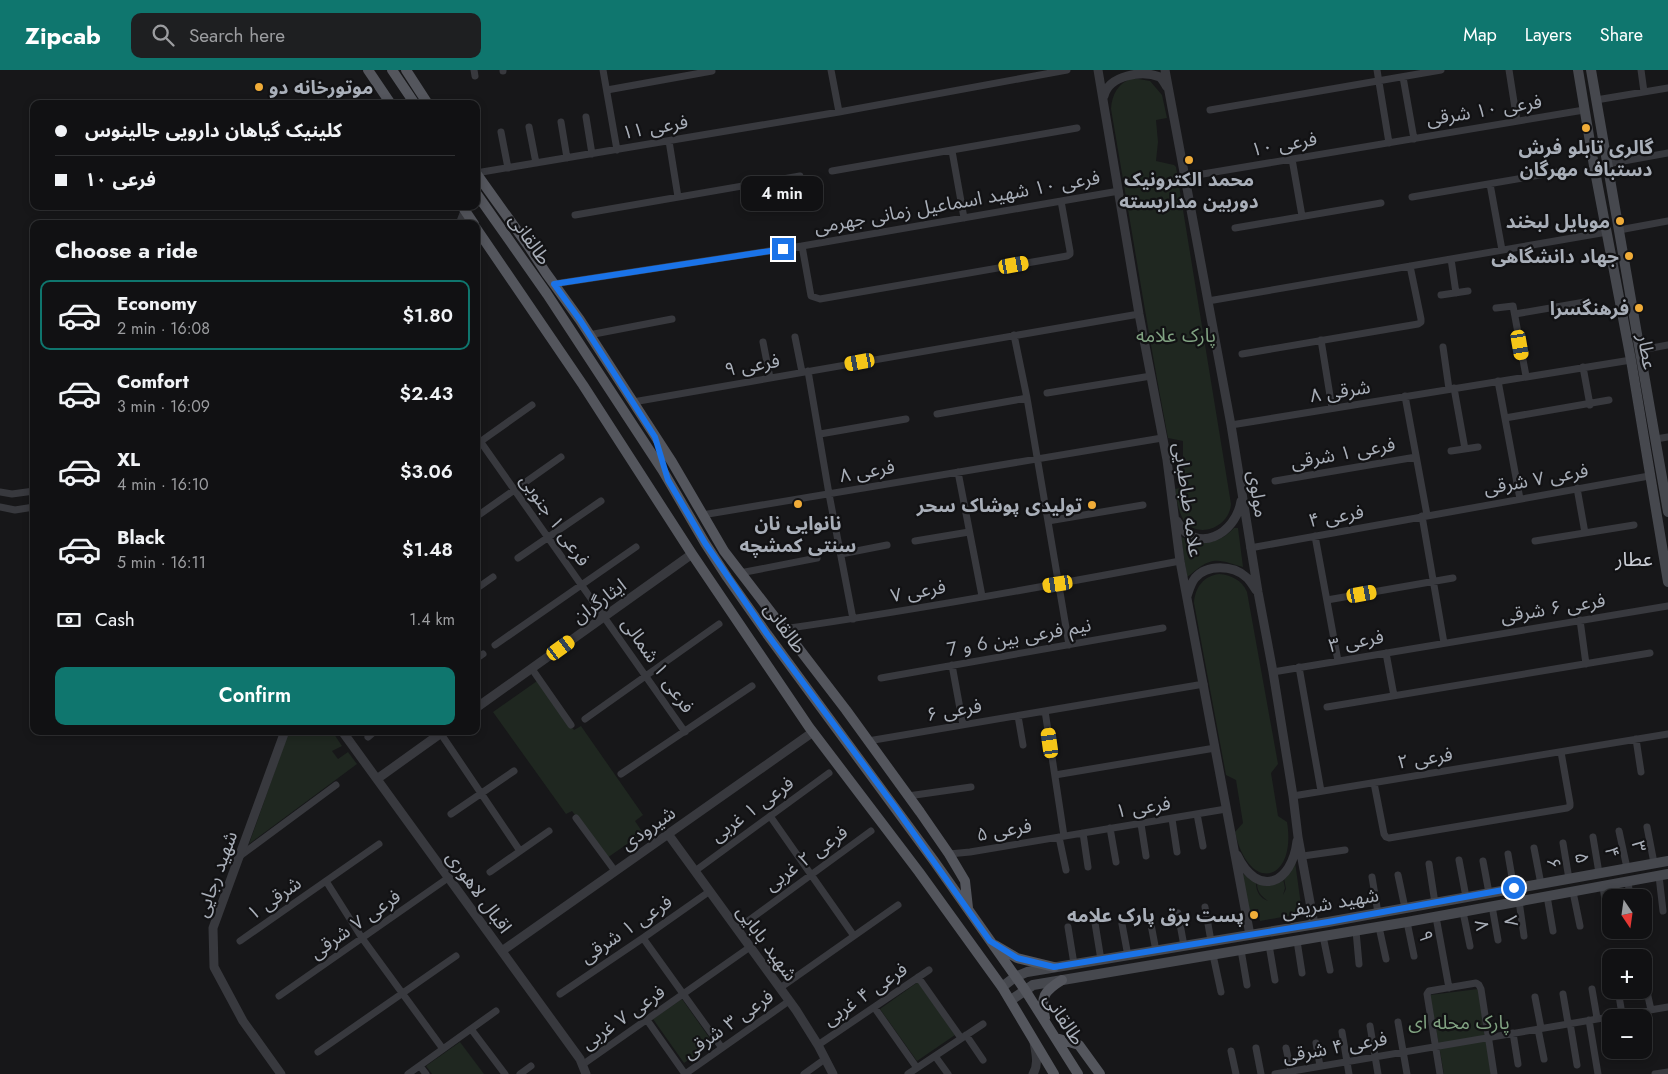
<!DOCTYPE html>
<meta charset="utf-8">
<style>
:root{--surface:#111113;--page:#1e1f21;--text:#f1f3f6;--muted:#9c9da0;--line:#303133;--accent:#0f766e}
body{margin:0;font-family:Jost,"Noto Sans Arabic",sans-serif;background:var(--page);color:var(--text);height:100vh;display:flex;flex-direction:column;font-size:19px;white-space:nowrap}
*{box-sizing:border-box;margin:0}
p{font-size:16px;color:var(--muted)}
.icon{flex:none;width:28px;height:28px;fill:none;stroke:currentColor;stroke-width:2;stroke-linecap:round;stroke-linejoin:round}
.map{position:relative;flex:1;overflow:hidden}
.panel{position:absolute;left:30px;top:150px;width:450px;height:515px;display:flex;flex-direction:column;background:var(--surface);border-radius:10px;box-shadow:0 2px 8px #0003,0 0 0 1px var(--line)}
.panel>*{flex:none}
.top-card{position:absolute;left:30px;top:30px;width:450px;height:110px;border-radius:10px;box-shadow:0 2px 8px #0003,0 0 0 1px var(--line);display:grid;align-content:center;height:110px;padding:0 25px;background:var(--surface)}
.needle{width:32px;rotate:167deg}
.controls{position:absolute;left:1602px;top:819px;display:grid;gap:10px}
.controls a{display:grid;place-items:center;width:50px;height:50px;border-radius:10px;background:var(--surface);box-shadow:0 2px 8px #0003,0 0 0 1px var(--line);font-size:25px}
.end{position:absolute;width:22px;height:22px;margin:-11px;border:6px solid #1a73e8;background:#fff;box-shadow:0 0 0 2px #fff}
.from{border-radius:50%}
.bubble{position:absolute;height:35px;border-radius:10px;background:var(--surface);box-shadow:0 2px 8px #0003,0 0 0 1px var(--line);font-size:16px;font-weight:600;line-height:35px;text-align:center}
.car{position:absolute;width:15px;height:30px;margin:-15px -8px;border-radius:6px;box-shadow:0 0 4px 1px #0007;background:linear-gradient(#f5c518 24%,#345 0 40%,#f5c518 0 76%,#345 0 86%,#f5c518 0)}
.top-card b{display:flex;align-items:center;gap:18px;height:48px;font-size:19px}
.top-card b+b{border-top:1px solid var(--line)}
.top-card i{width:12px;height:12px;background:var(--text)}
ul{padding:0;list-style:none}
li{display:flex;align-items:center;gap:15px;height:70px;margin:0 10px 8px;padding:0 15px;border:2px solid transparent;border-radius:10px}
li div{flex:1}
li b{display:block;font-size:19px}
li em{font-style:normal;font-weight:600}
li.current{border-color:var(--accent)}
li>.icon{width:45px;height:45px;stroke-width:1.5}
h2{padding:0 25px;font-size:22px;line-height:60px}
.pay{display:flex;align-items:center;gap:12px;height:55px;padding:0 25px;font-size:19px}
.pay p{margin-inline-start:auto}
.button{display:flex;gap:10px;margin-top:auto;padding:10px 25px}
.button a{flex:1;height:58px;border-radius:10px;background:var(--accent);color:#fff;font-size:20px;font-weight:600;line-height:58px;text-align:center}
header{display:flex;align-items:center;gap:30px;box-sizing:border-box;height:70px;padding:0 25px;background:var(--accent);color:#fff}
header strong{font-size:24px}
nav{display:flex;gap:28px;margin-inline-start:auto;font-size:18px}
.search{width:350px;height:45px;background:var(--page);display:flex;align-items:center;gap:12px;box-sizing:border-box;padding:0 18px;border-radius:10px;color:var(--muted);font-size:19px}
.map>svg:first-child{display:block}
</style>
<header>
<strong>Zipcab</strong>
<div class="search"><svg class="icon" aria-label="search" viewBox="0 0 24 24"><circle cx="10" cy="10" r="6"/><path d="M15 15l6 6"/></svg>Search here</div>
<nav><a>Map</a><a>Layers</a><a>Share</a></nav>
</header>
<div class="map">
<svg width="1668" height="1004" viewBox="0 0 1668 1004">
<rect width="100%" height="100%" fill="#171719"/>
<!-- green -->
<path fill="#1f2720" d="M1133 8 1150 11 1162 25 1167 48 1156 50 1158 72 1156 91 1174 95 1176 97 1231 434C1230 455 1202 469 1186 453 1178 444 1177 430 1175 419L1186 417 1183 398V371L1168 368C1147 258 1130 148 1111 39 1112 24 1118 13 1133 8Z
M1234 458H1238L1243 497C1227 493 1216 485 1200 497 1195 500 1192 504 1187 507L1181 467C1185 468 1188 470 1192 471 1208 476 1223 470 1234 458Z
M1219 504C1231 505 1242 510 1247 522L1278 694 1271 703 1278 746 1287 752C1297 812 1249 825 1235 762L1243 753 1236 710 1226 705 1194 533C1195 518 1203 506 1219 504Z
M537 611 574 660 581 656 643 745 635 751 643 763 607 788 572 741 566 744 493 642Z
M289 661H332L342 676 332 681 338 689 348 682 357 694 249 774Z
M1295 792 1302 842 1299 844 1260 851 1258 839 1248 841 1242 803 1256 813C1256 822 1260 828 1268 831 1262 826 1257 823 1257 813L1283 809 1285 818 1283 825 1286 819 1284 808Z
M918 912 955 965 917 991 880 939Z
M1478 919 1491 1004H1444L1430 925Z
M682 929 713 973 684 993 653 949Z
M460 972 484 1004H432L426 996Z"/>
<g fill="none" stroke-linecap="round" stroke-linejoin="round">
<!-- minor -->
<path stroke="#38393e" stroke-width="7" d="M474 0 475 6
M503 0V1
M603 0 617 80
M831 0 839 42
M1377 0 1389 73
M1509 0 1517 51
M1641 0 1644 22
M1403 7 1414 69
M607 20 712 1
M1596 30 1668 18
M1210 40 1441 0
M586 47 592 84
M561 52 567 88
M529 57 536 93
M501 62 508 98
M669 71 678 127
M952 81 964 148
M1292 89 1302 146
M1607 94 1668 83
M832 101 1077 58
M476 103 839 42 1067 0
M1185 107 1584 40
M1490 114 1502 180
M1412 127 1558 102
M575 145 800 106
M1235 158 1381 133
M1619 160 1668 151
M802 176 811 226 820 229 1067 186 1070 184V181L1061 131
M1451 189 1456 223
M554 214 802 176 1119 121
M1441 225 1468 221
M1208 231 1607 162
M1496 238 1513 236 1526 306
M1515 244 1585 232
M589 265 672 249
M1014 265 1027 328 1069 575
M795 267 802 302
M1321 270 1332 338
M763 272 770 308
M1443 277 1449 319
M1641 280 1668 275
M1242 284 1418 254 1421 252V249L1410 196
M1583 297 1590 335
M808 301 829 424 853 549
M1498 311 1520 429
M1454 318 1465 379
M1047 323 1151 306
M1405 326 1427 445
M633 332 1139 244
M937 344 1027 328
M1505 348 1609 330
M1231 355 1631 290
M820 364 906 349
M1656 369 1668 367
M480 371 685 662
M477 374 532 335
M1451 381 1478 377
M958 402 982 526
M1275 411 1416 387
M1577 418 1585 463
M0 422 12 424 34 421
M0 437 15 440 34 437
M702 445 1162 368
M1422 446 1444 573
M476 447 561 387
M1048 451 1143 435
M1315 466 1338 591
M915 471 969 462
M1535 471 1634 455
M1250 478 1649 406
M841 484 887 475
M518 488 601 431
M740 503 817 488
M476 519 493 507
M1327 530 1453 508
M1580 550 1586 594
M783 559C916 540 1048 516 1180 491
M495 575 636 477
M1386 583 1394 626
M476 589 483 584
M952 595 963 655
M1299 597 1321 721
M532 599 571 655
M1273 602 1668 536
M881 608 1163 558
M1327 637 1650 583
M1045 641 1064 766
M1018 646 1023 675
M585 649 719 554
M439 661 520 781
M368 667 375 661
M1636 669 1641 702
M868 671 1204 614
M621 704 752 616
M1055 705 1215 678
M1374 713 1384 764 1386 767 1389 768 1567 738 1570 736V733L1561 682
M908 726 971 717
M1293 726 1668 664
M451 744 514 701
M1197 744 1203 776
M770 746 854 866
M576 748 615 801
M1172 749 1177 782
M1141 754 1146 786
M1647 757 1654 793
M1110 758 1116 792
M1619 761 1627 798
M1083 763 1088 797
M1059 767 1066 800
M1593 767 1599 803
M1563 773 1569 809
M1534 778 1541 814
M949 784 970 782 1226 739
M1508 784 1514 819
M240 786 336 715
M1303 786 1345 780
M1459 790 1466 827
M1483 791 1489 823
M1429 794 1435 833
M695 801 829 703
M490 802 549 761
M1398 805 1405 838
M1659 806 1663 841
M1372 807 1378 843
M326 811 362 868 443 979
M1628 811 1630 828
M1603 816 1608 852
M1573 822 1580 856
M1547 826 1553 861
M1519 831 1524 866
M1492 836 1498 870
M1205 837 1211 871
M1463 842 1470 876
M1178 843 1184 876
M1436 847 1449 918
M1150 849 1156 881
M1407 852 1414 886
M1095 853 1101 890
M1122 854 1128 886
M1068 857 1074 894
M1379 857 1386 889
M737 859 871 761
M1356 861 1359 894
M1323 866 1330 900
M643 868 722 978
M240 871 379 774
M1297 871 1302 903
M1269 875 1275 910
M1241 880 1247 915
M1213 885 1221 922
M918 907 961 968
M1644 908 1651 940
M780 918 898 835
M1592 919 1597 948
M1618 920 1622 944
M560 924 643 868 710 821
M1563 924 1568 953
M279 926 448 808
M1535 927 1541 958
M874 937 917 998
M647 950 685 1004
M1589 950 1598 1004
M1398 952 1407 1004
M1570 953 1577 995
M1370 956 1378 1004
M471 959 505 1004
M1538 959 1544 989
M1342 962 1349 1004
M1513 963 1518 994
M966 965 983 990
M1316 973 1320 996
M818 975 929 900
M1256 978 1261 1004
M1286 978 1291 1001
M1231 981 1236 1004
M318 982 456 886
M935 986 948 1004
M582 995 750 877
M420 996 426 1004
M408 1004 496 941
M520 1004 531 996
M685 1004 789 931
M804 1004 825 989
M908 1004 983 954
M1275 1004 1668 937
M1440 1004 1427 924 1429 921 1476 913 1479 915 1481 919 1494 1004
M1655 1004 1668 1002"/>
<!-- tertiary -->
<path stroke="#38393e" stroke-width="9" d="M1098 0 1139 244 1167 390 1180 491 1250 865
M1165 0 1231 355 1258 522 1273 602 1293 726 1298 767 1314 854
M1104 26C1109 5 1142 0 1160 7 1163 10 1165 14 1167 17
M460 154 465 141
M1177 451C1196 486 1236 464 1241 431
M1187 526C1189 520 1191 513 1195 508 1207 494 1233 495 1246 507 1250 510 1253 516 1256 520
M476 638 692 484
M342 661 580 989 586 1004
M377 709 444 661
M668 764 796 940 818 975 833 1004
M1237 785C1258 829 1292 814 1297 771
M502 881 813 662
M281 1004 243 951 214 897 213 858 285 661
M1033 1004C1039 994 1036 984 1034 972"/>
<!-- secondary -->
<path stroke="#46484e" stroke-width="10" d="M1578 0 1594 96 1631 290 1668 512
M1591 0 1668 442
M1002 917 1015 907 1027 902 1328 852 1668 791
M1011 930 1033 915 1407 852 1668 804"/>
<!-- primary -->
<path stroke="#54565d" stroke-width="10" d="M368 0 391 34
M392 0 415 34
M406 0 428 34
M476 103 529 177 546 203 580 250 672 392 724 481 846 640 920 742 949 784 965 811 968 838
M476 123 547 224 663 401 705 473 727 507 767 564 934 791 1025 920 1078 1004
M462 136 474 154
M476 158 583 315 692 484 809 657 919 802 1002 917 1054 1004
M995 875 1017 888 1054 897
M1045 948C1040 927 1044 921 1062 910
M1056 968 1079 975 1100 1004"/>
</g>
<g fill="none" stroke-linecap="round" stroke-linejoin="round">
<!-- route -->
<path stroke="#1a73e8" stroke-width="6" d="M783 179 554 214 580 250 655 367 668 410 705 473 767 564 895 737 990 871 1017 888 1054 897 1328 852 1514 818"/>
</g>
<!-- markers -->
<g fill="#f0ac38" stroke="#121214" stroke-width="2">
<circle cx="259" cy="17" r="5"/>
<circle cx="1586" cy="58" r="5"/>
<circle cx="1189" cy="90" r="5"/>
<circle cx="1620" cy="151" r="5"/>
<circle cx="1629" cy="186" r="5"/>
<circle cx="1639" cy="238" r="5"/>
<circle cx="798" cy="434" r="5"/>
<circle cx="1092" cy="435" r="5"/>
<circle cx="1254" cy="845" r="5"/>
</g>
<g text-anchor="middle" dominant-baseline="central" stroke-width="4.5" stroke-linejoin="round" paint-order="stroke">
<!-- poi labels -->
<g font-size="19" font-weight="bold" fill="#a9afb9" stroke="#121214" text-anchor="end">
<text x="269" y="17" text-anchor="start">موتورخانه دو</text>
<text x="1586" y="77" text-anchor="middle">گالری تابلو فرش<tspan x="1586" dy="22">دستباف مهرگان</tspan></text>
<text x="1189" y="109" text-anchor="middle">محمد الکترونیک<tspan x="1189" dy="22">دوربین مداربسته</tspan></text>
<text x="1610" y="151">موبایل لبخند</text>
<text x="1619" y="186">جهاد دانشگاهی</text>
<text x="1629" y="238">فرهنگسرا</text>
<text x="1082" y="435">تولیدی پوشاک سحر</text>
<text x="798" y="453" text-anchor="middle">نانوایی نان<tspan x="798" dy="22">سنتی کمشچه</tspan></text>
<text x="1244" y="845">پست برق پارک علامه</text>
</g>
<!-- street labels -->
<g font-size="19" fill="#a9afb9" stroke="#121214">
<text transform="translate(1484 40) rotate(-9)">فرعی ۱۰ شرقی</text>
<text transform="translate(655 57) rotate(-10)">فرعی ۱۱</text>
<text transform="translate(1284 74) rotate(-10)">فرعی ۱۰</text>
<text transform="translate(957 132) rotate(-10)">فرعی ۱۰ شهید اسماعیل زمانی جهرمی</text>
<text transform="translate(530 169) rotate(55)">طالقانی</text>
<text transform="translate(1647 282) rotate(80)">عطار</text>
<text transform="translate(752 295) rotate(-10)">فرعی ۹</text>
<text transform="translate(1340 321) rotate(-9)">۸ شرقی</text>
<text transform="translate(1343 383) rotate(-10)">فرعی ۱ شرقی</text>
<text transform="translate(867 401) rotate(-10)">فرعی ۸</text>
<text transform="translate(1536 409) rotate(-10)">فرعی ۷ شرقی</text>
<text transform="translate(1258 424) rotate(81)">مولوی</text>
<text transform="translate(1188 430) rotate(82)">علامه طباطبایی</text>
<text transform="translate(1336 446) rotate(-10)">فرعی ۴</text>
<text transform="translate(555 450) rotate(55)">فرعی ۱ جنوبی</text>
<text transform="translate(918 521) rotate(-10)">فرعی ۷</text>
<text transform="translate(599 531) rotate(-36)">ایثارگران</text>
<text transform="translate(1553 538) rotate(-9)">فرعی ۶ شرقی</text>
<text transform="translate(785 558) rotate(54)">طالقانی</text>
<text transform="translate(1019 567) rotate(-10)">نیم فرعی بین 6 و 7</text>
<text transform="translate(1356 571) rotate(-10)">فرعی ۳</text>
<text transform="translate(658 595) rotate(55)">فرعی ۱ شمالی</text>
<text transform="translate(954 640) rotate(-10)">فرعی ۶</text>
<text transform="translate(1425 688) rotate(-9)">فرعی ۲</text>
<text transform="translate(1143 737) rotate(-9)">فرعی ۱</text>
<text transform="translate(752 739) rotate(-36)">فرعی ۱ غربی</text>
<text transform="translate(648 758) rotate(-35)">شیرودی</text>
<text transform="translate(1004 760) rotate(-10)">فرعی ۵</text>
<text transform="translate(1639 776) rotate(79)">۳</text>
<text transform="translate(1612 782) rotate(80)">۴</text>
<text transform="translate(806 788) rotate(-36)">فرعی ۲ غربی</text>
<text transform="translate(1582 788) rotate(80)">۵</text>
<text transform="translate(1554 793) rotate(79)">۶</text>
<text transform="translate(216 804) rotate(-70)">شهید رجایی</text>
<text transform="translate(479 822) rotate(54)">اقبال لاهوری</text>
<text transform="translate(274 828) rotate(-35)">۱ شرقی</text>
<text transform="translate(1330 833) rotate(-10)">شهید شریفی</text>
<text transform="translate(1511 851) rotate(81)">۷</text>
<text transform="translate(355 854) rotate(-35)">فرعی ۷ شرقی</text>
<text transform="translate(1482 855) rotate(79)">۸</text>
<text transform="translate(626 859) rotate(-34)">فرعی ۱ شرقی</text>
<text transform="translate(1426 866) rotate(78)">۹</text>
<text transform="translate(767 873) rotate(54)">شهید بابایی</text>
<text transform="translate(865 924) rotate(-34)">فرعی ۴ غربی</text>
<text transform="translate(623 947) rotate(-35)">فرعی ۷ غربی</text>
<text transform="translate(1064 949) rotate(57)">طالقانی</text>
<text transform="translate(728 954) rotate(-35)">فرعی ۳ شرقی</text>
<text transform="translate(1335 977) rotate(-10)">فرعی ۴ شرقی</text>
</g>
<!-- park labels -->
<g font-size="19" fill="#81a382" stroke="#121214">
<text x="1176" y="265">پارک علامه</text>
<text x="1459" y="952">پارک محله ای</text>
</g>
<!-- neighbourhood labels -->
<g font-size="20" fill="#cacdd5" stroke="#121214">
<text x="1634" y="489">عطار</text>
</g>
</g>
</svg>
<div class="controls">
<a><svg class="needle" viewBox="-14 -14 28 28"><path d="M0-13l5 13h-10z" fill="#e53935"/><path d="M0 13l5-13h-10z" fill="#9c9da0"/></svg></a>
<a>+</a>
<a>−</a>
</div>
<i class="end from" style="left:1514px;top:818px"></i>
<i class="end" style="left:783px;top:179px"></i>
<div class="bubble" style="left:741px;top:106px;width:82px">4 min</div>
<i class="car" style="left:1014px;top:195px;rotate:80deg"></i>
<i class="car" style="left:1520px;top:275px;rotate:170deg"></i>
<i class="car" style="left:860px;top:292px;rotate:260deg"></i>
<i class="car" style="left:1058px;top:514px;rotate:261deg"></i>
<i class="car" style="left:1362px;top:524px;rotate:80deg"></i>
<i class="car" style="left:561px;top:578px;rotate:54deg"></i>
<i class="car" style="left:1050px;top:673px;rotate:352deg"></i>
<div class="top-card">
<b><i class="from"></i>کلینیک گیاهان دارویی جالینوس</b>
<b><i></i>فرعی ۱۰</b>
</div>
<section class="panel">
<h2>Choose a ride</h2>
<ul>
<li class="current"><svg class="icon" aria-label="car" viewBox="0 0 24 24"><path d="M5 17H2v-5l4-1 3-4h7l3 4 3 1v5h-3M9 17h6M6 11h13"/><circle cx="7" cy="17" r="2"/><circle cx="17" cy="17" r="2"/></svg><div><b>Economy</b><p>2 min · 16:08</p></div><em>$1.80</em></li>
<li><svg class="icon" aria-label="car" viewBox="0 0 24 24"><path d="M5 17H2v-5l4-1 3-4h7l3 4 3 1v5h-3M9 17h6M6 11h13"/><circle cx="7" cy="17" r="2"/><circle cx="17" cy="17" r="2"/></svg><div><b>Comfort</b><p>3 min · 16:09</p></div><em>$2.43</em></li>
<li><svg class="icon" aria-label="car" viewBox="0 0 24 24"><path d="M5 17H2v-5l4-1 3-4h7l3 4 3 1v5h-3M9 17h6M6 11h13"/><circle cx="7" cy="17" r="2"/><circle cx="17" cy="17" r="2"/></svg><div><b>XL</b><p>4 min · 16:10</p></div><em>$3.06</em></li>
<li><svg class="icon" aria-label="car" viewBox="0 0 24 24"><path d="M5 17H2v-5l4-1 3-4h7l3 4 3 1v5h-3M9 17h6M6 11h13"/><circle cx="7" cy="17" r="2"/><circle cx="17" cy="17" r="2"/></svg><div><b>Black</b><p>5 min · 16:11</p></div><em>$1.48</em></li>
</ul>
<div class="pay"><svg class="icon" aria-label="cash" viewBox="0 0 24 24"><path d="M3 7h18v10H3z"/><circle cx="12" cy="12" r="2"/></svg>Cash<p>1.4 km</p></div>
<div class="button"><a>Confirm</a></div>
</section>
</div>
